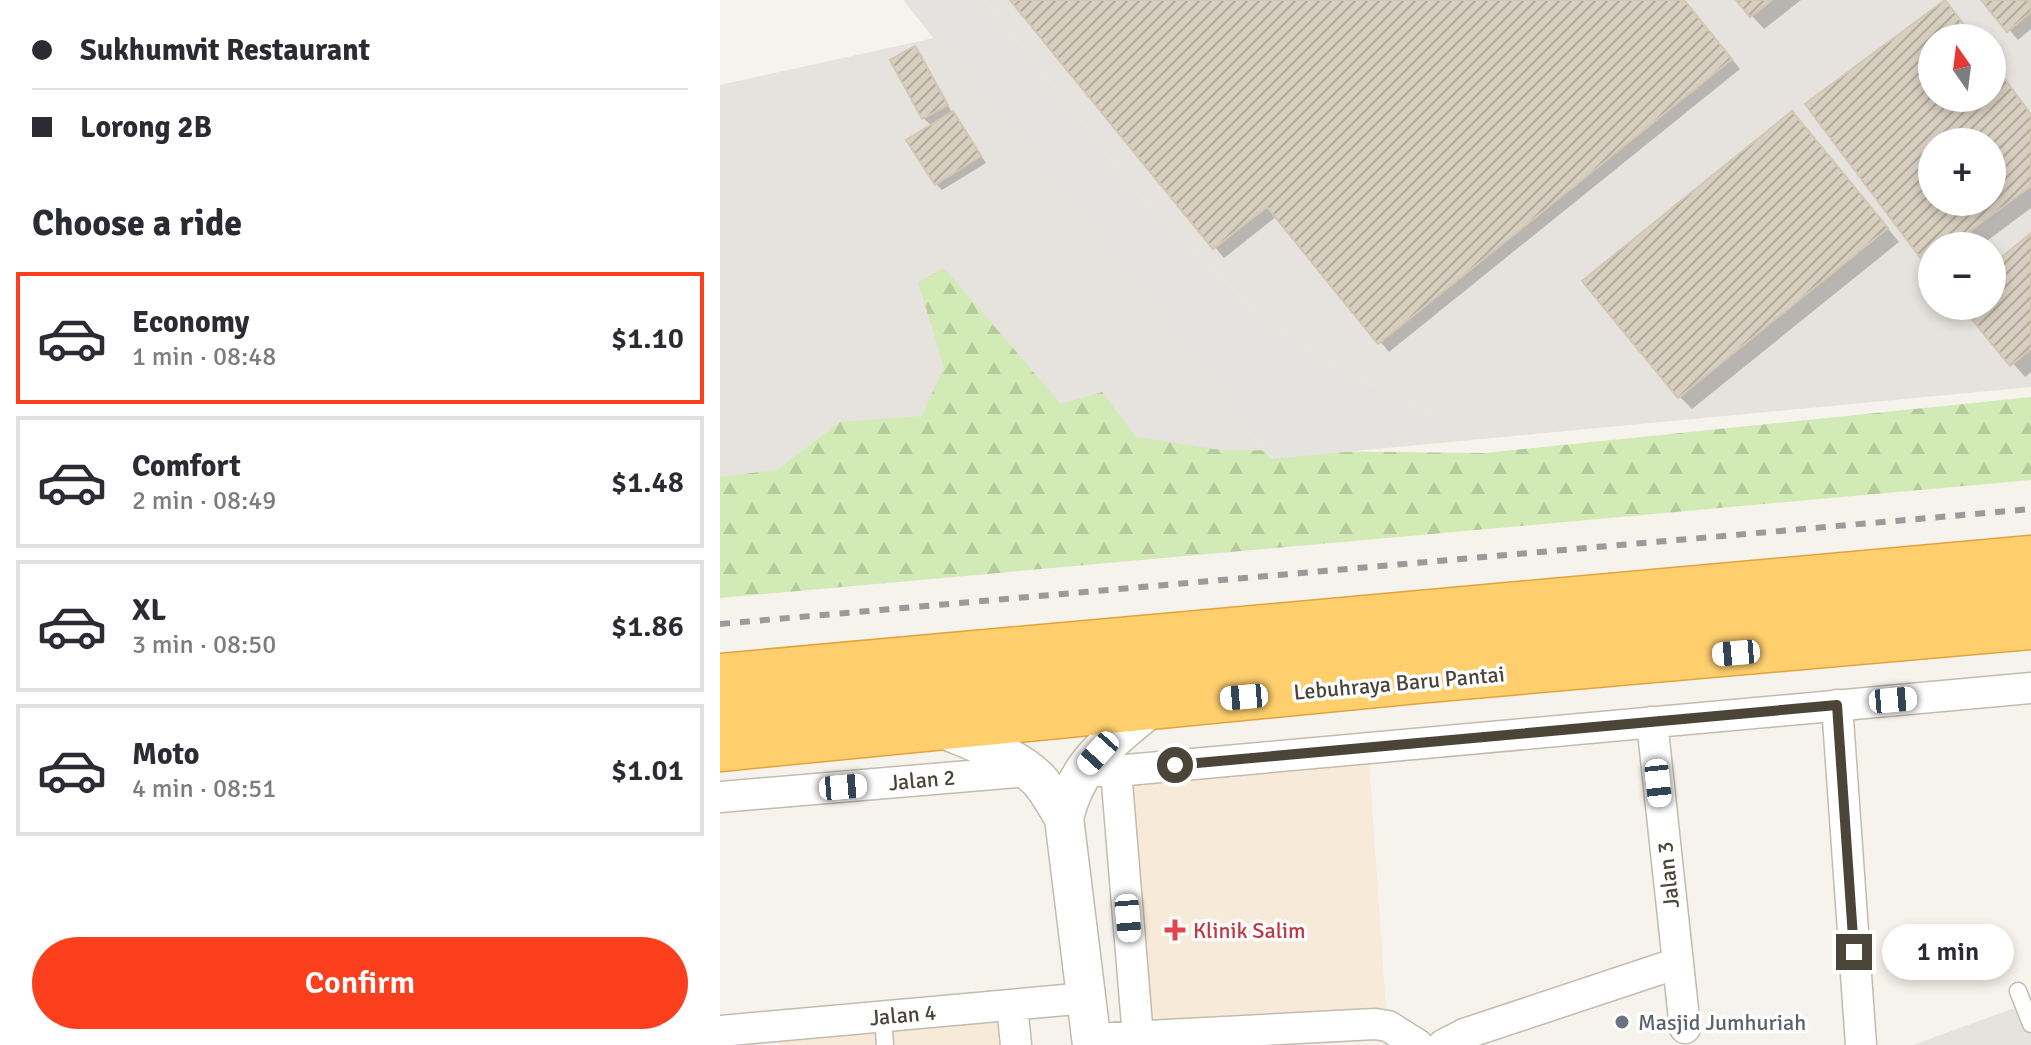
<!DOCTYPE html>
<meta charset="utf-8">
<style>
:root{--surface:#fff;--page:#f2f2f3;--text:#2b2b33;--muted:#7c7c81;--line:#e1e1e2;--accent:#fc3f1d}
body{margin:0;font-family:Signika,sans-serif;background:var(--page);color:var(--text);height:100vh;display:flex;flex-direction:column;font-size:30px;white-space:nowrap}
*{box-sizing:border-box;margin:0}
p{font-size:26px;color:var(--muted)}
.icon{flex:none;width:44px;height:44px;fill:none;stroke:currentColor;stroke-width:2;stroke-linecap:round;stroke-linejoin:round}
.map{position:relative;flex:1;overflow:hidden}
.details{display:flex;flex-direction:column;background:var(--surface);width:720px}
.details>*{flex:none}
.top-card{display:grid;align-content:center;height:176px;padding:0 32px;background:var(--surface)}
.needle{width:52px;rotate:346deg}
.tools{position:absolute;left:1198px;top:24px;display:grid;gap:16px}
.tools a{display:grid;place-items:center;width:88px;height:88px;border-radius:50%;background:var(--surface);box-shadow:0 4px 12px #0003;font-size:40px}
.end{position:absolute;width:36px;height:36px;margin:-18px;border:10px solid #4b4439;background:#fff;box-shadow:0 0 0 4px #fff}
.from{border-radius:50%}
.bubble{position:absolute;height:56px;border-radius:28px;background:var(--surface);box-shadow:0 4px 12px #0003;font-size:26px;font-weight:600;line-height:56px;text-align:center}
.car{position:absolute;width:24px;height:48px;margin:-24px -12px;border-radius:10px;box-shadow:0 0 6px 2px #0007;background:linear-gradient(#fff 24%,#345 0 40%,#fff 0 76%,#345 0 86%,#fff 0)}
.top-card b{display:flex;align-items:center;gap:28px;height:76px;font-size:30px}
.top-card b+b{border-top:2px solid var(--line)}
.top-card i{width:20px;height:20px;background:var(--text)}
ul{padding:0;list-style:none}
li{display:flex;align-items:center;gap:24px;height:132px;margin:0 16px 12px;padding:0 16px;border:4px solid var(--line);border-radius:0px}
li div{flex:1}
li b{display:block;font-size:30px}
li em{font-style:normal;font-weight:600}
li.on{border-color:var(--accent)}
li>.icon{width:72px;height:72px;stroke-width:1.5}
h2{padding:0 32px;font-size:36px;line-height:96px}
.button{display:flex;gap:16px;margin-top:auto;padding:16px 32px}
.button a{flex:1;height:92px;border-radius:48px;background:var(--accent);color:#fff;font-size:32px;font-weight:600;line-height:92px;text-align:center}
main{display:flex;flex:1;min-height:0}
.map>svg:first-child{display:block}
</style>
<main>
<section class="details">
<div class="top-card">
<b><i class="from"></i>Sukhumvit Restaurant</b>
<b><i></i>Lorong 2B</b>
</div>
<h2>Choose a ride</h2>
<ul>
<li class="on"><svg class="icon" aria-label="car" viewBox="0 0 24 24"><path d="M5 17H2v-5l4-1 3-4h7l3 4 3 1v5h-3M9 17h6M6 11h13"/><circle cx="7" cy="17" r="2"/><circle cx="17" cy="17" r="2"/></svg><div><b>Economy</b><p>1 min · 08:48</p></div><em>$1.10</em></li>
<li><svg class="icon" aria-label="car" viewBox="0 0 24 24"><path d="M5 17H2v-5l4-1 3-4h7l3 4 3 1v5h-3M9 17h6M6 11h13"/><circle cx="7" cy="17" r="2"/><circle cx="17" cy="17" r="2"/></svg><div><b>Comfort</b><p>2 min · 08:49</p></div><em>$1.48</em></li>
<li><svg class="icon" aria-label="car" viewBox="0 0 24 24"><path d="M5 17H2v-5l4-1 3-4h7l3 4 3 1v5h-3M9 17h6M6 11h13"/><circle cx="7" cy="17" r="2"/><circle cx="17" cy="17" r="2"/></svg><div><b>XL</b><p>3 min · 08:50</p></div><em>$1.86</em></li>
<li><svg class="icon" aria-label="car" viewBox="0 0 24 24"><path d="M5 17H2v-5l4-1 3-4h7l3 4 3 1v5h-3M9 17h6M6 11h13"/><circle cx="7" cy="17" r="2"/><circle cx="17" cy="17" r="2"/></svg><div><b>Moto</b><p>4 min · 08:51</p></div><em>$1.01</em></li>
</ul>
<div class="button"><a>Confirm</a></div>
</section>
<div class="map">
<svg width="1311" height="1045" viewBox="0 0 1311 1045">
<defs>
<pattern id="forest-firs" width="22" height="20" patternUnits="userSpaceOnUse" patternTransform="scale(2)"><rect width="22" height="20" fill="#d2eab5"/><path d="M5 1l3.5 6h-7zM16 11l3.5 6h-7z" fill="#b6ca9c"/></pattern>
<pattern id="building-hatch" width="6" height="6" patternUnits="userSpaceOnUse" patternTransform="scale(2)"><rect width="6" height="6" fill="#d8cfc1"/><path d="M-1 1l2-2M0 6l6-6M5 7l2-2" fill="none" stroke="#b1aa9e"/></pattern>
</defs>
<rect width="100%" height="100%" fill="#f6f3ec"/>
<!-- commercial -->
<path fill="#f7ead8" d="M649 762 666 1009 429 1021 410 782Z
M278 1020 280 1045H59V1039Z"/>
<!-- industrial -->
<path fill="#e6e2dd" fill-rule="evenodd" d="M265 0H1311V387L762 439 636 377 549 323 437 217ZM1212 38H1272V98H1212ZM1212 142H1272V202H1212ZM1212 246H1272V306H1212Z
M214 38 551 459 0 506V85Z
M1311 1002V1045H1193Z"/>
<!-- forest -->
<path fill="url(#forest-firs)" d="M224 268 341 404 382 392 416 437 500 450 764 453 1311 397V480L0 598V477L57 470 120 422 202 416 224 367 198 282Z"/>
<!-- parking -->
<path fill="#e5e3e0" d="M183 0H265L437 217 549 323 636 377 762 439 551 459Z"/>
<!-- shadow -->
<path fill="#0003" fill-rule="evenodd" d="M292 0H964L1020 69 669 352 557 216 504 258Z
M1018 0H1081L1044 29Z
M1263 0H1311V29L1298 40Z
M1225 2 1255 38H1212V98H1272V61L1311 113V208L1260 246H1212V268L1088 104ZM1212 142H1272V202H1212Z
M195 48 201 54 232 113 266 163 222 190 216 184 212 126 203 118Z
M1084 126 1179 242 972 409 960 397Z
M1311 235V372L1305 377 1243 306H1272V267Z"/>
<!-- building -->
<path fill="url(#building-hatch)" stroke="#d3c7b4" stroke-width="2" fill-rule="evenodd" d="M290 0H964L1012 59 658 344 547 207 493 249Z
M1016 0H1052L1030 17Z
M1225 0 1254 38H1212V98H1272V62L1311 115V186L1230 246H1212V259L1205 264 1085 104ZM1212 142H1272V202H1212Z
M1261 0H1311V12L1287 32Z
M195 46 228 105 202 119 170 60Z
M233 111 261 156 215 185 186 140Z
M1072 111 1168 228 958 398 862 281Z
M1311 233V349L1290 366 1241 306H1272V265Z"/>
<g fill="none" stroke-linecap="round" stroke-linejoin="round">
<!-- service casing -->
<g stroke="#c2bbae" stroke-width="19">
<path id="service" d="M1298 991 1311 1024
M163 1017 165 1045"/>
</g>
<!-- minor casing -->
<g stroke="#c2bbae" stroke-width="33">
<path id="minor" d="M1117 705 1141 1045
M932 722 965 1028
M362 771H396L1311 688
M396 771 418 1037
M0 797 308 771
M292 1005 296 1045
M0 1031 367 998
M372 1039 655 1024 668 1026 698 1045
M723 1045 744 1034 958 963"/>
</g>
<!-- tertiary casing -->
<g stroke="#c2bbae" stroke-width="41">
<path id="tertiary" d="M217 726C250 741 293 754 319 780 329 791 336 805 344 818
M372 1045 344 818C358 760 390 743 432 706"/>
</g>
<!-- motorway casing -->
<g stroke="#e0a43c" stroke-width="47">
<path id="motorway" d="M0 676 1311 558
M0 710 1311 595
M0 749 707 680 1311 627"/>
</g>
<!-- service -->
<use href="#service" stroke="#fff" stroke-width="16"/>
<!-- minor -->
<use href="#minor" stroke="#fff" stroke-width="30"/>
<!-- tertiary -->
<use href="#tertiary" stroke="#fff" stroke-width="38"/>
<!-- motorway -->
<use href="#motorway" stroke="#ffcf6e" stroke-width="44"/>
<!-- rail -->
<path stroke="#9a9a9a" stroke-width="6" stroke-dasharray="10 10" stroke-linecap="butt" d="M0 624 1311 509"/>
</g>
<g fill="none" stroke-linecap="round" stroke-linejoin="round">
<!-- route -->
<path stroke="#4b4439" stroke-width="10" d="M455 765 1117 705 1134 952"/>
</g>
<!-- markers -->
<path fill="#e0444e" stroke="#fff" stroke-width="3" d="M451 918h8v8h8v8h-8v8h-8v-8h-8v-8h8z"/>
<circle fill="#6b7280" stroke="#fff" stroke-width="3" cx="902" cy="1022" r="8"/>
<g text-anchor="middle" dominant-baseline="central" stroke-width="7" stroke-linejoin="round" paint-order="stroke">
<!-- street labels -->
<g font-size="22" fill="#4b4439" stroke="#fff">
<text transform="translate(679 683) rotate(-5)">Lebuhraya Baru Pantai</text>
<text transform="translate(202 780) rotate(-5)">Jalan 2</text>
<text transform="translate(948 875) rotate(-96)">Jalan 3</text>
<text transform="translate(183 1015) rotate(-5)">Jalan 4</text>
</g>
<!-- health labels -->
<g font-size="22" fill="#be3a42" stroke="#fff" text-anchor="start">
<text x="473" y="930">Klinik Salim</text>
</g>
<!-- worship labels -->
<g font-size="22" fill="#5b616d" stroke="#fff" text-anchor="start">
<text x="918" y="1022">Masjid Jumhuriah</text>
</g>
</g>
</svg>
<div class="tools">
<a><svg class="needle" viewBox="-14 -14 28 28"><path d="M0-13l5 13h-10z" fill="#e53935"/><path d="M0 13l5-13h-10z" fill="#7c7c81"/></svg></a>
<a>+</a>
<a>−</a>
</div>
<i class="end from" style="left:455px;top:765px"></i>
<i class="end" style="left:1134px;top:952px"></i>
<div class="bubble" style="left:1162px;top:924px;width:132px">1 min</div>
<i class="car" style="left:1016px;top:653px;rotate:265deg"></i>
<i class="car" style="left:524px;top:697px;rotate:265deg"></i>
<i class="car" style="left:1173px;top:700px;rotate:85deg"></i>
<i class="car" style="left:378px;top:753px;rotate:222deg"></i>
<i class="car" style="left:938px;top:783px;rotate:174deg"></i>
<i class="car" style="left:123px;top:787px;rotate:85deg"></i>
<i class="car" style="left:408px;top:918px;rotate:175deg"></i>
</div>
</main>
